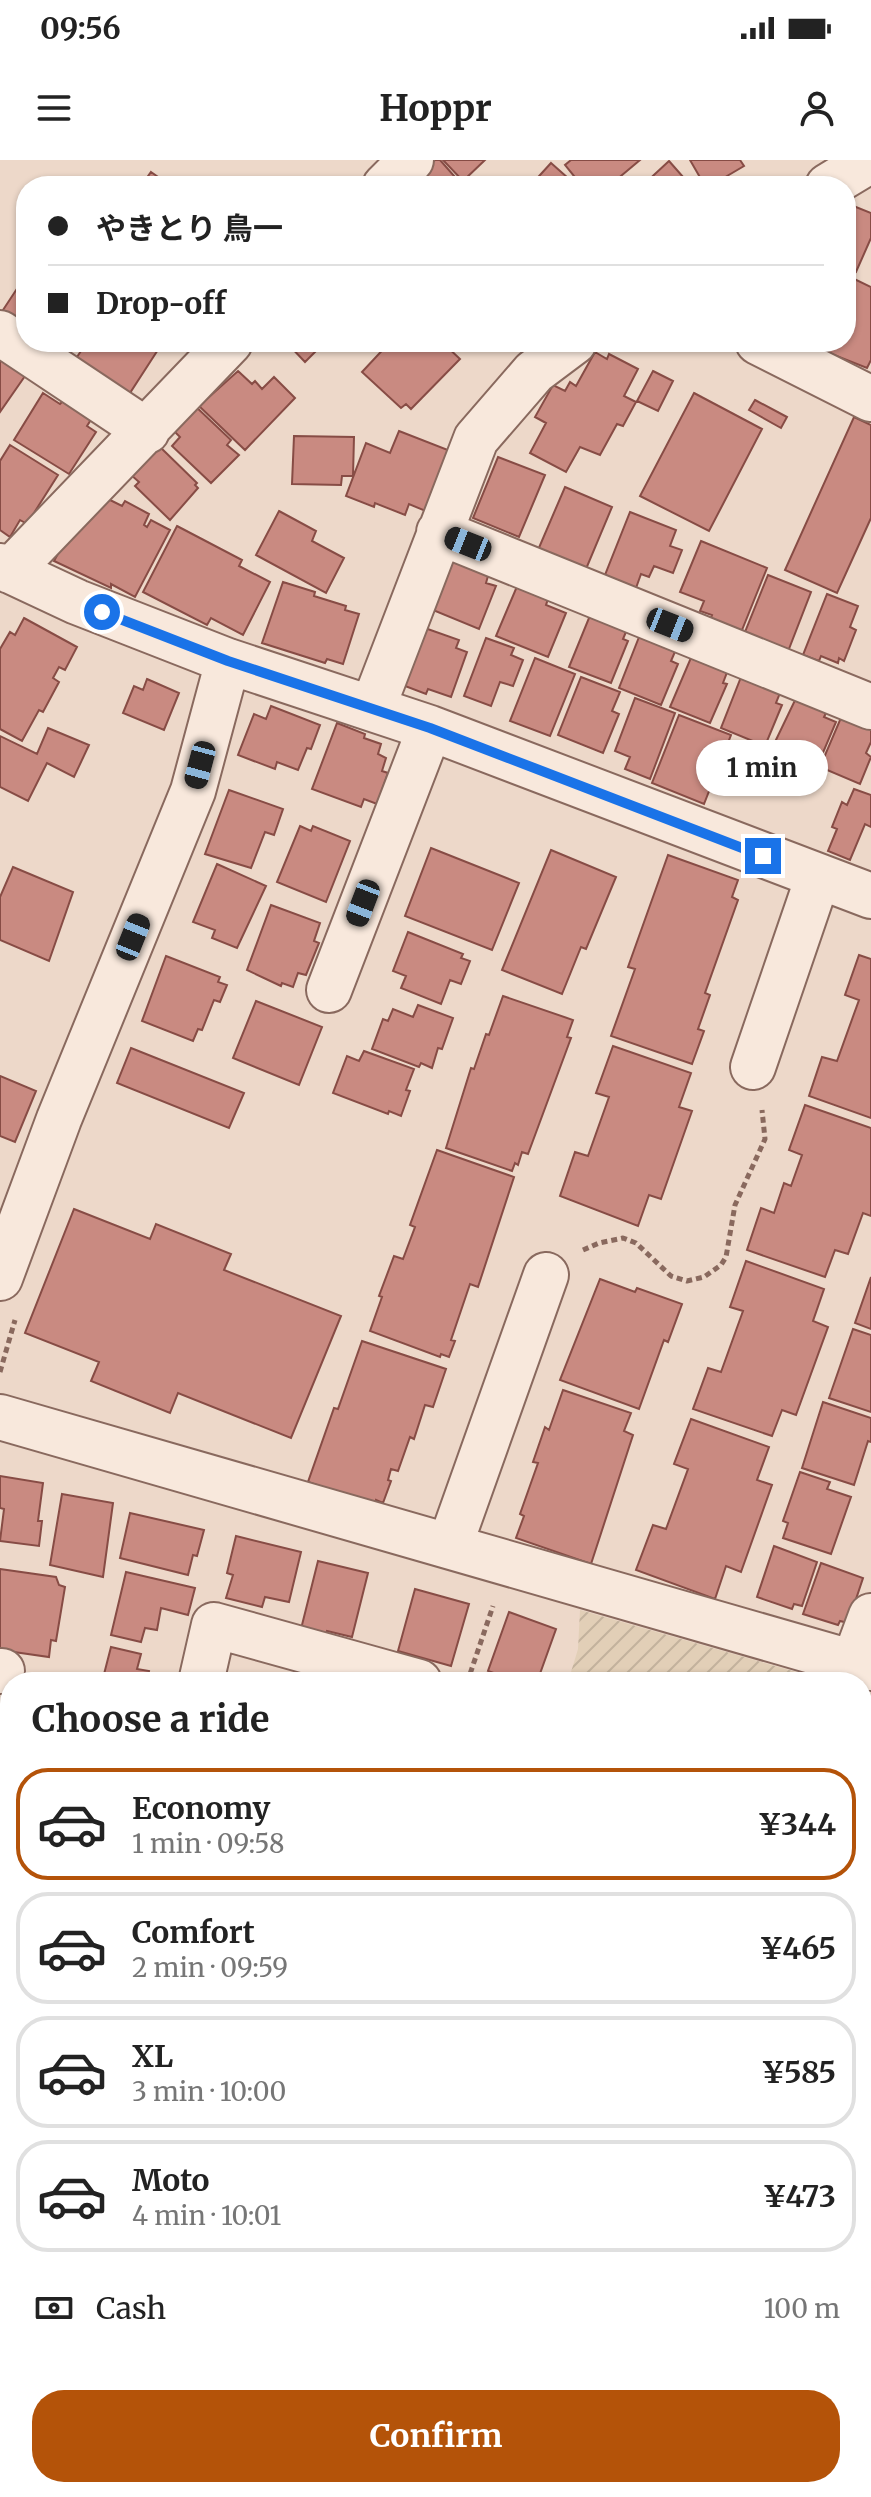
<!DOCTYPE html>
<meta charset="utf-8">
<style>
:root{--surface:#fff;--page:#f6f6f6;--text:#222;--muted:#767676;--line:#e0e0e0;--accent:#b45309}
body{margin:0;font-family:Merriweather,"Noto Sans JP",serif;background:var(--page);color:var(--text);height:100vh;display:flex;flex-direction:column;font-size:30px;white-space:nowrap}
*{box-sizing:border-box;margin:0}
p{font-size:26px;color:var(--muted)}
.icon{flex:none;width:44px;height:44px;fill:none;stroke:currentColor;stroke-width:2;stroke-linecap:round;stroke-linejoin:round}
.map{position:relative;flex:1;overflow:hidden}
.drawer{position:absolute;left:0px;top:1512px;width:872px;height:826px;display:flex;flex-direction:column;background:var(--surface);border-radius:32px 32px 0 0;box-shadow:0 2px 6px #0004}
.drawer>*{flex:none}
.banner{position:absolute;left:16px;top:16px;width:840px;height:176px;border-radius:32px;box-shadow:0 2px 6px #0004;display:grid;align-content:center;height:176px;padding:0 32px;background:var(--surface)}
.end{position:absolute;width:36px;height:36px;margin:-18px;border:10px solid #1a73e8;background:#fff;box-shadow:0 0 0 4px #fff}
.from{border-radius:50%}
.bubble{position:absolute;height:56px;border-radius:28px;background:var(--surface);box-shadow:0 2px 6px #0004;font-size:26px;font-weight:700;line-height:56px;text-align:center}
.car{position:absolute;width:24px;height:48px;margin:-24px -12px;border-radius:10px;box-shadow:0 0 6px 2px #0007;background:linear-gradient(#222 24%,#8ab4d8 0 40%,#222 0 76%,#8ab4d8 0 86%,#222 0)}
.banner b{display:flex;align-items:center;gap:28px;height:76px;font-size:30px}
.banner b+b{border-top:2px solid var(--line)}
.banner i{width:20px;height:20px;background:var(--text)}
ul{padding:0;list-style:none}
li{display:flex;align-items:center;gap:24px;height:112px;margin:0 16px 12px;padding:0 16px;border:4px solid var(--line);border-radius:32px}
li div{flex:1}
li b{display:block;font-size:30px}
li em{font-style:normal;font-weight:700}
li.active{border-color:var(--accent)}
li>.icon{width:72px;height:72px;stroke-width:1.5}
h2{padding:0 32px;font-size:36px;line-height:96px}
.pay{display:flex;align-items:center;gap:20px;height:88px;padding:0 32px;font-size:30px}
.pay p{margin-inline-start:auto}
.action{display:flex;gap:16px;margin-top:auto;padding:16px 32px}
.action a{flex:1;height:92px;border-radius:32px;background:var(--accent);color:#fff;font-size:32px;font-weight:700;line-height:92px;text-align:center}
.status{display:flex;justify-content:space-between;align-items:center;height:56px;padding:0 40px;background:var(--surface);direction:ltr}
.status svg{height:22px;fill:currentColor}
header{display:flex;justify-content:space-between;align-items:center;height:104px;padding:0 32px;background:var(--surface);font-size:36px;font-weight:700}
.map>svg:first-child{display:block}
</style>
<div class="status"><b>09:56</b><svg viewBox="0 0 49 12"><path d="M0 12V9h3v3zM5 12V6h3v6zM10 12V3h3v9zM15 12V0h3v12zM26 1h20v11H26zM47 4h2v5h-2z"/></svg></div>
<header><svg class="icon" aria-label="menu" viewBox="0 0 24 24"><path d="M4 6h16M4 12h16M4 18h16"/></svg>Hoppr<svg class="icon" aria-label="person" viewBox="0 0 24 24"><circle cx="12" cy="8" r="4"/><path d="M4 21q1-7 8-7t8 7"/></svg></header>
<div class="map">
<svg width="871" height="2337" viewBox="0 0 871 2337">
<defs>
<pattern id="farmland-furrows" width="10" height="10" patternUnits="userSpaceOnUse" patternTransform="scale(2)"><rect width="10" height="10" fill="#e2cfb7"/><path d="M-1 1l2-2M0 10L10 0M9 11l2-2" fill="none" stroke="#c3b29d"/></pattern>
</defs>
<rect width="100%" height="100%" fill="#edd8c9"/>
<!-- farmland -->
<path fill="url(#farmland-furrows)" d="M580 1450 831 1522H568L578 1489Z"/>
<!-- building -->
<path fill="#c98a81" stroke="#874c45" stroke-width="2" d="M435 0H440L455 17 447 24 449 26H408Z
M443 0H485L463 21Z
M571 0H640L609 26H598L594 21 588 26H582L565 5Z
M690 0H740L744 6 710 26H705Z
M669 1 691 26H642Z
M551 3 577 26H530Z
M151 12 171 26H141Z
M846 43 871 53V78L856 112 846 108Z
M26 115V169L1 153Z
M846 115 871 127V200L867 208 824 191 827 185 819 182H846Z
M87 182H163L128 236 75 200Z
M286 182H325L305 202Z
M390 182H442L460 199 411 249 406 244 401 248 362 212Z
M595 192 607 199 609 194 638 209 624 236 636 242 623 266 617 264 600 295 580 287 566 312 530 293 546 263 535 257 553 225 565 231 570 222 576 226Z
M0 198 25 216 0 252Z
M238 211 252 224 255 221 262 229 274 217 295 238 245 290 199 246Z
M653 211 673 221 658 251 637 241Z
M43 233 60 244 64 240 92 258 87 266 96 272 69 314 14 280Z
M694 233 762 269 709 371 640 336Z
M755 240 787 257 781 268 749 250Z
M193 244 231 280 227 285 239 295 211 323 172 286 180 277 171 268Z
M854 257 871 265V358L837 433 785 410Z
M399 271 453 292 428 352 409 344 405 355 375 343 374 347 346 336 366 283 390 293Z
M294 276 354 277 353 316H342L341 325 292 324Z
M10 285 58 315 27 364 20 360 10 377 0 370V301Z
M158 285 197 323 195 325 198 328 170 360 135 326 139 322 130 314Z
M498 297 545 315 519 377 473 358Z
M565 327 612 347 586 409 538 390Z
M106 338 122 346 125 341 149 354 144 365 147 367 151 360 170 370 135 437 111 424V428L54 401 61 388Z
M279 351 316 371 312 381 344 398 326 433 256 395Z
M630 352 676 370 670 386 682 390 673 413 654 406 649 417 641 414 636 428 605 415Z
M177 366 242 400 239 406 270 422 243 475 211 458 207 465 143 432Z
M701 381 767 408 740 475 709 463 712 455 700 451 704 441 680 432Z
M462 398 490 409 486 423 496 426 479 469 428 448 448 399 460 404Z
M768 415 811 432 787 494 743 477Z
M283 422 315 432 314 436 346 446 345 450 359 454 343 504 327 499 325 503 262 483Z
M518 424 549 436 546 445 566 453 548 497 496 476Z
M827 434 858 446 850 467 856 470 844 501 839 498 838 503 821 496 819 501 803 495Z
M591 453 628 467 623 479 628 481 611 523 569 507Z
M24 458 77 487 65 510 59 507 53 518 59 522 43 552 39 550 22 581 0 569V489L10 472 15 475Z
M422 467 459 480 456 488 467 492 451 537 428 529 426 534 405 526 403 520Z
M641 472 677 487 671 501 678 504 661 545 619 528Z
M486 478 514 488 511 495 523 500 513 526 500 522 491 546 464 536Z
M693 493 729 507 723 523 727 524 710 563 670 547Z
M535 498 575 514 550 576 510 561Z
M743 512 782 528 776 543 782 545 765 586 721 568Z
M581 517 620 532 612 551 619 554 603 593 558 575Z
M147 519 179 533 164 570 123 553 134 526 143 530Z
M798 534 829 547 824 557 836 562 819 602 774 584Z
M635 538 675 553 650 619 625 609 630 597 615 591Z
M271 546 320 565 311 589 307 588 298 610 277 602 275 609 238 595 254 554 266 559Z
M843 553 871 565V582L866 593 871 597 860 624 820 607Z
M679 555 731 575 704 644 652 623Z
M337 563 365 574 364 578 381 584 378 594 386 598 382 611 388 613 377 644 364 639 361 647 312 629Z
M48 568 89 585 74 617 47 603 28 641 0 627V576L37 594Z
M854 629 871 635V667L865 664 850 700 828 691 837 669 832 667 842 642 847 645Z
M229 630 283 649 274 675 265 672 251 708 205 694Z
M300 666 311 671 313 666 350 681 326 742 277 722Z
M431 688 519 723 492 790 405 756Z
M551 690 616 717 586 789 581 787 562 834 502 810Z
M668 695 738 720 732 737 738 740 705 833 710 835 698 869 704 871 692 904 611 876 635 809 628 807Z
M217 704 266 726 237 788 212 778 215 770 193 762Z
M13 707 73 732 49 801 0 780V737Z
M271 745 320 763 314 781 319 783 306 815 298 813 293 827 282 823 281 826 247 810Z
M408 772 463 794 461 798 470 801 461 824 450 820 441 844 401 828 406 816 393 811Z
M859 795 871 799V958L809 936 822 897 837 901 859 840 845 835Z
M166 796 220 817 218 822 227 825 220 842 214 840 202 870 198 869 193 881 142 861Z
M503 836 573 860 567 877 571 878 528 994 522 992 518 1005 515 1003 512 1011 446 988 471 908 474 909 486 874 489 875Z
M256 841 322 867 299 925 233 898Z
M418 845 453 858 442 889 438 888 432 908 421 903 419 907 372 889 383 859 388 861 393 849 413 857Z
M613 886 691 913 679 947 692 951 661 1039 649 1035 638 1066 560 1036 575 992 588 996 609 937 596 933Z
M131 888 244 933 229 968 117 923Z
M364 891 414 909 406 930 410 931 401 956 389 951 388 954 333 933 347 896 359 901Z
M0 916 36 931 15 982 0 976Z
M805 945 871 968V1056L863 1053 848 1094 835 1090 825 1117 747 1090 761 1048 774 1053 784 1023 791 1026 802 995 789 990Z
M437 990 514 1017 478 1127 470 1124 451 1180 455 1181 449 1197 441 1194 440 1197 370 1171 382 1137 379 1136 394 1096 403 1099 415 1067 410 1065Z
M74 1049 150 1079 156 1064 231 1094 224 1110 341 1156 291 1278 178 1233 170 1253 91 1221 99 1202 25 1173Z
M746 1101 824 1129 813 1161 828 1167 796 1255 782 1250 772 1276 693 1249 708 1208 721 1212 743 1151 730 1147Z
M871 1117V1169L855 1163Z
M600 1119 635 1132 637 1128 682 1144 668 1182 664 1180 639 1249 560 1220Z
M853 1169 871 1175V1252L829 1238Z
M362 1181 446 1209 433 1247 425 1245 414 1279 410 1277 398 1311 391 1309 388 1320 391 1321 383 1343 376 1340 375 1345 308 1322 334 1248 338 1249Z
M563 1230 631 1253 624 1271 633 1275 591 1404 516 1378 524 1356 520 1354 538 1303 533 1302 545 1267 549 1270Z
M823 1242 871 1258V1282L868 1281 854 1325 802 1308Z
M691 1259 769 1287 757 1320 772 1325 741 1412 726 1406 715 1439 636 1410 653 1365 666 1369 688 1309 674 1304Z
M800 1312 830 1322 827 1329 851 1337 831 1394 783 1378 788 1363 783 1361Z
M0 1316 43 1323 38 1361H42L39 1386 0 1381 4 1349 0 1348Z
M62 1334 113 1343 103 1417 50 1405Z
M130 1353 204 1370 197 1396 193 1395 188 1415 120 1398Z
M236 1376 301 1392 289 1442 265 1437 262 1447 226 1438 233 1415 227 1413Z
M774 1386 817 1402 802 1446 794 1444 792 1449 757 1437Z
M318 1401 368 1413 352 1477 327 1471 326 1475 301 1469Z
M821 1403 863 1418 848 1463 840 1461 838 1465 803 1454Z
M0 1409 56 1417 59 1425 65 1427 56 1481 51 1480 49 1497 0 1490Z
M126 1412 195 1428 188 1455 161 1448 157 1470 145 1468 141 1482 111 1475Z
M415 1429 469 1444 451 1506 398 1491Z
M509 1452 556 1469 537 1522H519L488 1511Z
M111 1487 141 1494 137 1509 149 1511 147 1522H102Z
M10 1547V1619L0 1617V1599Z
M868 1617 871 1618V1706L862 1704V1640Z
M0 1628 10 1630V1753L0 1800Z
M871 1708V1764L862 1762V1739Z
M862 1858 871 1863V1909L862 1928Z
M871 1976V2044L862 2039V1995Z
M10 2013V2095L0 2087V2025Z
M869 2110 871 2112V2170L862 2162V2114L864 2116Z
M4 2222 10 2227V2300L2 2309 0 2227Z
M862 2320 871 2329V2337L830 2335 838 2328H862Z
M12 2328H36L47 2337H5Z
M198 2328H221L231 2337H190Z
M238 2328H278L270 2337H248Z
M387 2328H399L408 2337H378Z
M407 2328H477L479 2330 471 2337H416Z
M544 2328H613L603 2337H551Z"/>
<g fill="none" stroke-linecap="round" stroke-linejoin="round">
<!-- minor casing -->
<g stroke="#89695e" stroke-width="48">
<path id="minor" d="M385 26 411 0
M828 26 871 0
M0 173 147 271
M758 182 871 239
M439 372 871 547
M0 406 77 442 228 501 430 568 871 736
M10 411 230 182
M373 547 476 279 534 212 574 182
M329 830 430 568
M753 907 818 717
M0 1118 59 959 193 631 228 501
M0 1257 871 1508
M450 1385 546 1115
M854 1502 871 1456
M0 1511H2
M201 1522 214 1465 419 1522
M862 1582 871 1563
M0 1852 10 1855
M862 2089 871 2092
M0 2186 10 2174
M862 2280 871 2271
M737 2328 746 2337
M158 2337 166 2328
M323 2337 331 2328
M653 2337 663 2328
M805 2337 814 2328"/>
</g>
<!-- path -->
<path stroke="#89695e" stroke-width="5" stroke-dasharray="6 4" stroke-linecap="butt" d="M583 1090 599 1083 623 1078 636 1083 671 1116 687 1121 704 1117 721 1105 726 1097 735 1045 765 979 762 950
M0 1212 15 1160
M464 1521 470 1514 493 1446"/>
<!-- minor -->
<use href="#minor" stroke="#f8e8dc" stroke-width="44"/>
</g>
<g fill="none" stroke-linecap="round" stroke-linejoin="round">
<!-- route -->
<path stroke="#1a73e8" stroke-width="10" d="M102 452 228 501 430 568 763 696"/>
</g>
</svg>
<i class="end from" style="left:102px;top:452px"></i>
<i class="end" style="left:763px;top:696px"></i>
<div class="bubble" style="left:696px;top:580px;width:132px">1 min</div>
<i class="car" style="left:468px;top:384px;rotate:292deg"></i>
<i class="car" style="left:670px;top:465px;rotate:112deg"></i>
<i class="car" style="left:200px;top:605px;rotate:195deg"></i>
<i class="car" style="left:363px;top:743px;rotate:201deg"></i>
<i class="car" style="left:133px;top:777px;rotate:22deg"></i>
<div class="banner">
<b><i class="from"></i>やきとり 鳥一</b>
<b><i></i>Drop-off</b>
</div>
<section class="drawer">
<h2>Choose a ride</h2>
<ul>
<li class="active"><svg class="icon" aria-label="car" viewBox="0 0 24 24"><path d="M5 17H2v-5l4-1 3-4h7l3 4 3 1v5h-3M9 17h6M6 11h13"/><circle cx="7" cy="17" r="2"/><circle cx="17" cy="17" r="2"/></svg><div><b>Economy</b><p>1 min · 09:58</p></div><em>¥344</em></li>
<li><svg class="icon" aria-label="car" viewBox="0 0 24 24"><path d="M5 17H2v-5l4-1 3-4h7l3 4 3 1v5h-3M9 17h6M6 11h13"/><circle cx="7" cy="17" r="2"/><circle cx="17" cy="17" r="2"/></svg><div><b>Comfort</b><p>2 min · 09:59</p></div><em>¥465</em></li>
<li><svg class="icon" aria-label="car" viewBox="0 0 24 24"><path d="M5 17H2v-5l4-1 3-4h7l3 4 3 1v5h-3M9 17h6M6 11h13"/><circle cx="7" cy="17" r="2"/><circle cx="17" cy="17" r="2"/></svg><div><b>XL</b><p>3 min · 10:00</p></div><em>¥585</em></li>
<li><svg class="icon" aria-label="car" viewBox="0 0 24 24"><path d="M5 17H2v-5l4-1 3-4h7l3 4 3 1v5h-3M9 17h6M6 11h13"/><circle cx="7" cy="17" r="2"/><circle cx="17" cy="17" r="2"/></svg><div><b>Moto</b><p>4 min · 10:01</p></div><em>¥473</em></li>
</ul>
<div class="pay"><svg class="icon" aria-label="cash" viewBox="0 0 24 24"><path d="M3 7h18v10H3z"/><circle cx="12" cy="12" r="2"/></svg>Cash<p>100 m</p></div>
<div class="action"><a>Confirm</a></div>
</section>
</div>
